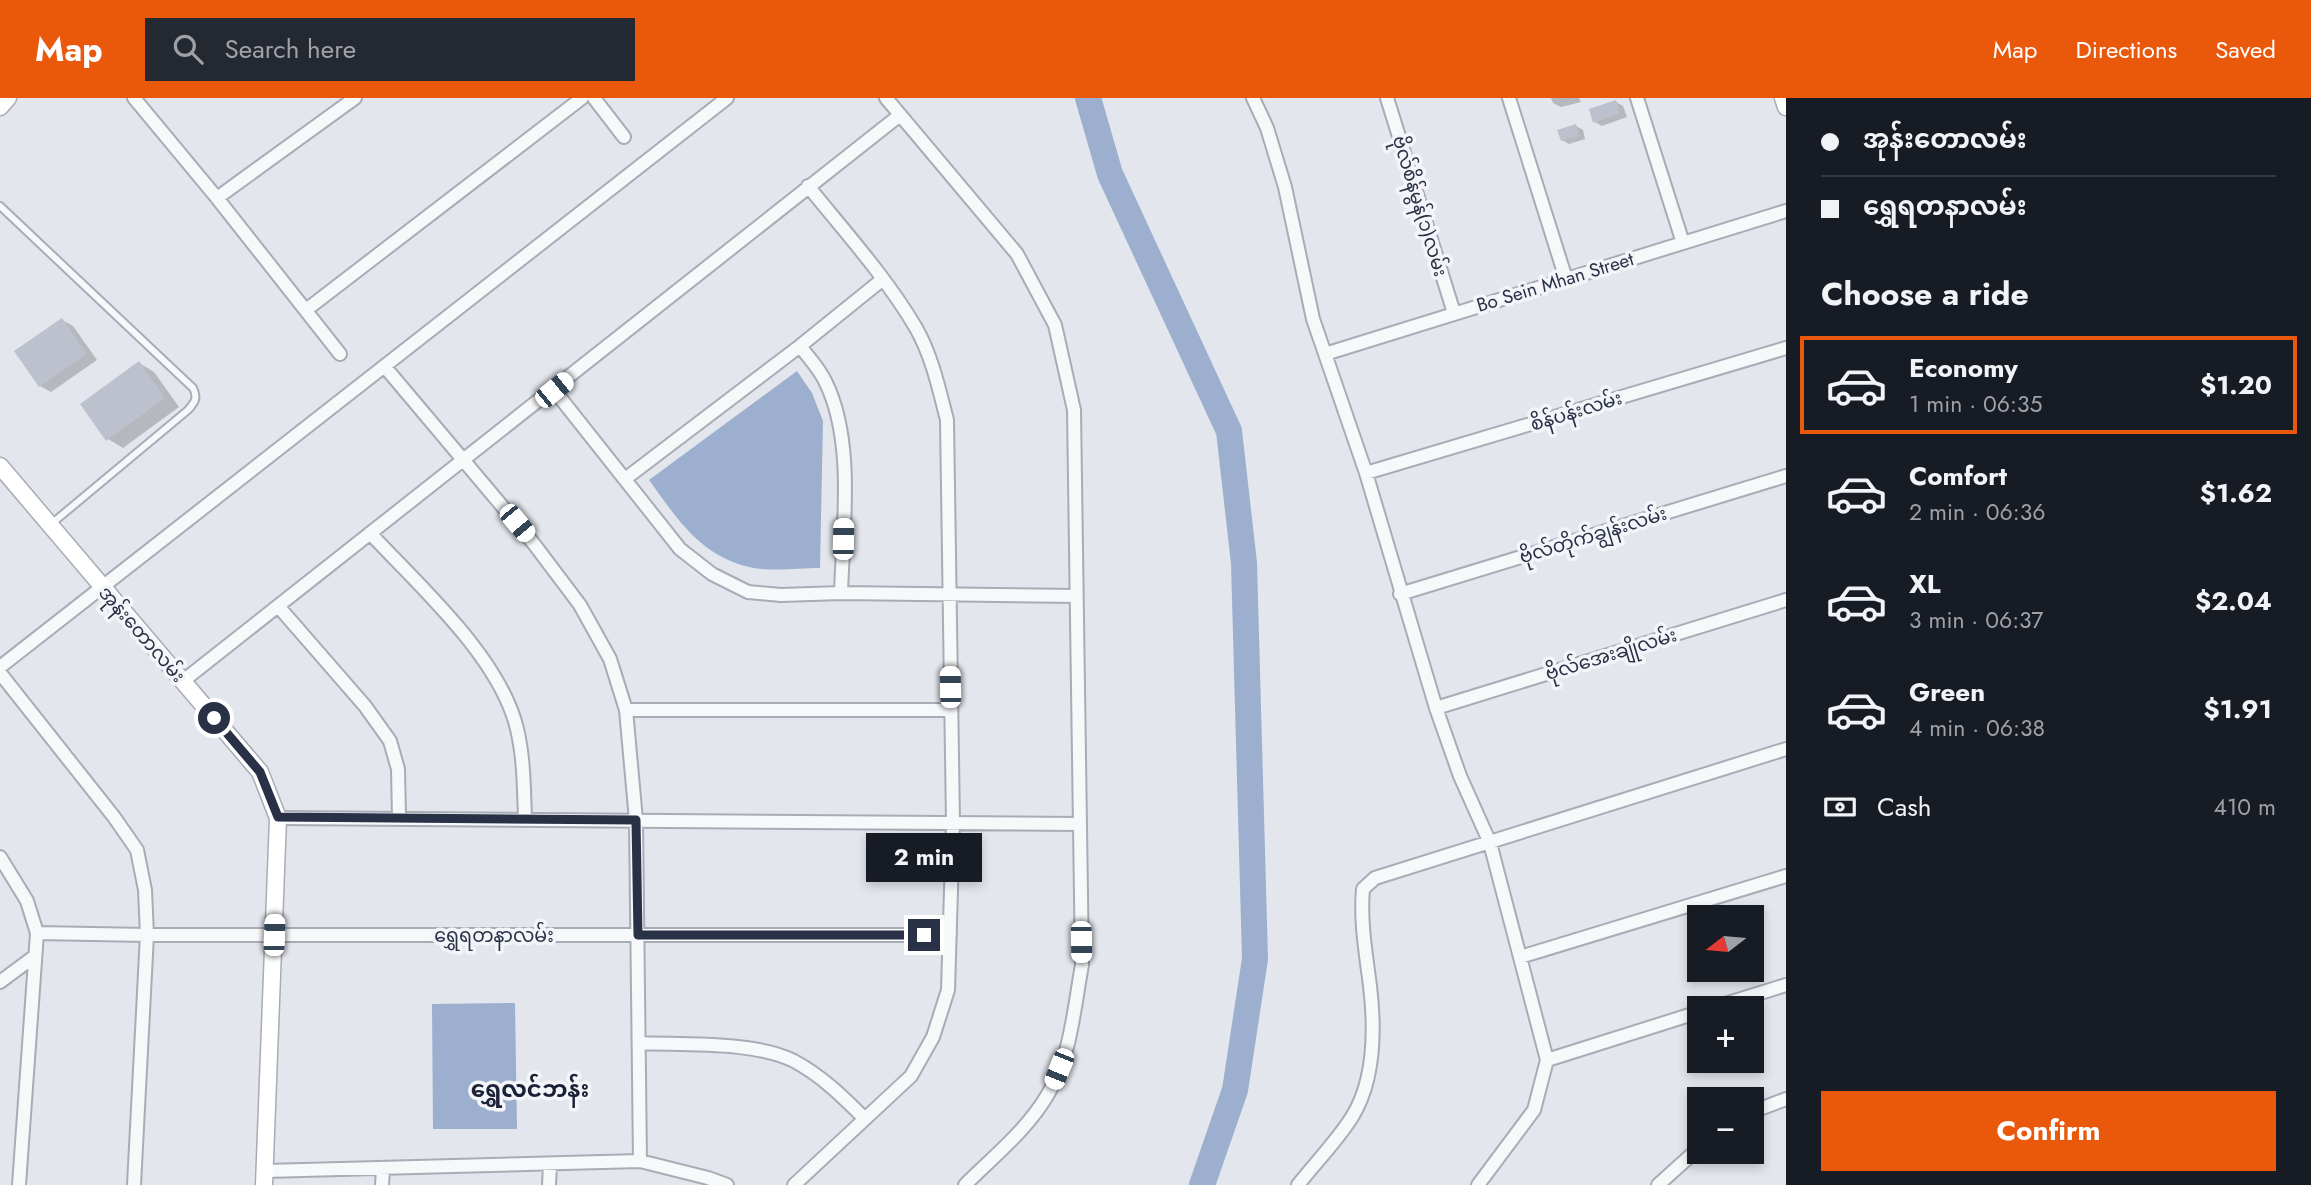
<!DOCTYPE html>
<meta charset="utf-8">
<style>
:root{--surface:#171b24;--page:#242831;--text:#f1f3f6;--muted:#9ea1a6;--line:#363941;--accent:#ea580c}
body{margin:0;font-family:Jost,"Noto Sans Myanmar",sans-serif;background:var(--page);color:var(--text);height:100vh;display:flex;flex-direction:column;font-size:26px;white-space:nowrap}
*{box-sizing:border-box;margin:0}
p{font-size:23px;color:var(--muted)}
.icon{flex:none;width:38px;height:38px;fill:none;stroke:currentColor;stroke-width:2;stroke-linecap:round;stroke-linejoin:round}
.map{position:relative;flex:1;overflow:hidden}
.panel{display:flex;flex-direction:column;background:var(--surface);width:525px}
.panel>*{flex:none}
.hud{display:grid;align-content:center;height:154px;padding:0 35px;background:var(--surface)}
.needle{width:46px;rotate:254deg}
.buttons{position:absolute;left:1687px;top:807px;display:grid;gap:14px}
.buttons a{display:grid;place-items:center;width:77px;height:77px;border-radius:0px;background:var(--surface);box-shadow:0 4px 10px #0003;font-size:35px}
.end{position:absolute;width:32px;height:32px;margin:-16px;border:9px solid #293147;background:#fff;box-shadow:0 0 0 4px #fff}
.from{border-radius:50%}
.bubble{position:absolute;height:49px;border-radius:0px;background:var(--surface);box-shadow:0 4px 10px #0003;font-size:23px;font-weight:700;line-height:49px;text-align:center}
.car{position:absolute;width:21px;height:42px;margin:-21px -10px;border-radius:9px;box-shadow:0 0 5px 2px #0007;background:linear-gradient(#fff 24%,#345 0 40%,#fff 0 76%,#345 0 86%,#fff 0)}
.hud b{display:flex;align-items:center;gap:24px;height:66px;font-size:26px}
.hud b+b{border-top:2px solid var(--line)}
.hud i{width:18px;height:18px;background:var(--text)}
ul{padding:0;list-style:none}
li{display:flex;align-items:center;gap:21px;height:98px;margin:0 14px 10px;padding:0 21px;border:4px solid transparent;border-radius:0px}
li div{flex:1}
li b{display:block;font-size:26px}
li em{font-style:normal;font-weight:700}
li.on{border-color:var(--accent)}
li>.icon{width:63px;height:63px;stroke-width:1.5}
h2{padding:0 35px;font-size:32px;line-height:84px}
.pay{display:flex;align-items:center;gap:18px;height:77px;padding:0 35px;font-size:26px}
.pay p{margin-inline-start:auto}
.cta{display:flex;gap:14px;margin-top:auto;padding:14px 35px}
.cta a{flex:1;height:80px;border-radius:0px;background:var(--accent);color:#fff;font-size:28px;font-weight:700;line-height:80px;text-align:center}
header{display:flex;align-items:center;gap:42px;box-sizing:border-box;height:98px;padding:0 35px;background:var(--accent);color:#fff}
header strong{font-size:33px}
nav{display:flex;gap:38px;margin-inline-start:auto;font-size:24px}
.search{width:490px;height:63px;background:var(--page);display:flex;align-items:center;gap:18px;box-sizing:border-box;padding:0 24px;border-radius:0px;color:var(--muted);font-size:26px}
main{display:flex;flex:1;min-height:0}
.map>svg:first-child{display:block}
</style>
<header>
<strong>Map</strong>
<div class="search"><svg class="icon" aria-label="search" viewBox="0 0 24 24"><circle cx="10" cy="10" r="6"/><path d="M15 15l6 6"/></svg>Search here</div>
<nav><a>Map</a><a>Directions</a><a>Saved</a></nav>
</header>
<main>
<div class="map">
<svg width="1786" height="1087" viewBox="0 0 1786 1087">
<rect width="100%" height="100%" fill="#e3e6ec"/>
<!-- water -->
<path fill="#9cafcf" d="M797 273 812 295 823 323 820 470C799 470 769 474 749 469 699 457 677 420 649 382Z
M515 905 517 1031H433L432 906Z"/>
<!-- shadow -->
<path fill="#0003" d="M1551 0H1579L1581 4 1561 9 1553 5Z
M1616 4 1623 8 1627 19 1602 28 1595 24Z
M1576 28 1583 32 1585 41 1569 46 1562 42Z
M62 222 73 228 97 262 51 294 40 288Z
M139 265 154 274 179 309 123 350 108 341Z"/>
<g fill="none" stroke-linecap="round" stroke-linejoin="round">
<!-- river -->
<path stroke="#9cafcf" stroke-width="26" d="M1088 0 1110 76 1229 333 1244 465 1255 861 1235 992 1202 1087"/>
</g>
<!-- building -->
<path fill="#bdc1cd" d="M1616 2 1620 15 1593 25 1589 11Z
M1576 26 1579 38 1561 43 1557 32Z
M62 220 87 256 39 289 14 253Z
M139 263 165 300 106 343 80 306Z"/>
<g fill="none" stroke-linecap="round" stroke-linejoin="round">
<!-- lane casing -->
<g stroke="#a7acb7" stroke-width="10">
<path id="lane" d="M0 108 193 290C198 300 195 304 188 312L50 427"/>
</g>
<!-- street casing -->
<g stroke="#a7acb7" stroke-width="16">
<path id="street" d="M134 0 217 100 355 0
M594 0 624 39
M886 0 1017 156 1055 227 1074 312 1082 867C1074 910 1071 958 1048 996 1028 1031 993 1059 965 1087
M1253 0 1267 30 1285 89 1313 221 1366 375 1436 610 1460 678 1490 745 1547 962 1534 1012 1478 1087
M1387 0 1454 215
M1509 0 1566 181
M1637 0 1683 145
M217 100 340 256
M306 212 582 0
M800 248C808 259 819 270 825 283 855 342 843 429 841 495
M1325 256 1786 113
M385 269 534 446 580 507 610 561 626 612 636 722 640 1063
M554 292 680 451 712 476 748 494 781 497 841 495 1076 498
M1366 375 1786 250
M625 381 800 248 883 181
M370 435C419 488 500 559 517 631 524 660 524 692 525 722
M1400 496 1786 378
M278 508 365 608 390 643 398 671 399 720
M0 569 727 0
M0 575 114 719 137 752 145 792 147 837 134 1087
M183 583 900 17
M1436 610 1786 502
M626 612H951
M278 720 1079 726
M0 759 27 803 37 835 19 1087
M37 835 147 837H950
M1520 859 1786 778
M0 884 35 858
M1712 910 1786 887
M639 945C683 947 755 943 794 963 822 978 843 999 865 1021
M1547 962 1699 914
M1752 1014 1786 1001
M265 1073 640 1063 708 1080 727 1087
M382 1087 383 1071
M549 1087 550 1067
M794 1087 911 978 933 939 948 892 953 725 947 322C939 291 932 258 916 230 886 179 845 134 808 88
M1298 1087C1315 1065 1337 1043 1352 1019 1375 982 1375 930 1370 888 1366 856 1360 823 1363 791L1375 780 1786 651
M1658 1087 1699 1050"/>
</g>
<!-- secondary casing -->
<g stroke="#a7acb7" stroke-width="19">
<path id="secondary" d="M1783 0 1786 9
M0 9 8 0
M0 368 260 674 278 720 264 1087"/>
</g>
<!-- lane -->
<use href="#lane" stroke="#f7f8fa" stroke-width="6"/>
<!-- street -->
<use href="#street" stroke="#f7f8fa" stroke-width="12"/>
<!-- secondary -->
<use href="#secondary" stroke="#fff" stroke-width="16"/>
</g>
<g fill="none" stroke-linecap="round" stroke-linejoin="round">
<!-- route -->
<path stroke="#293147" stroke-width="9" d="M214 620 260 674 278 719 636 722 638 837H924"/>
</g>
<g text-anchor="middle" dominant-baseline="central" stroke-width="7" stroke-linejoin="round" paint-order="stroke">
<!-- street labels -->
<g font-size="19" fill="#293147" stroke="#f4f5f9">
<text transform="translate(1420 108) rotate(73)">ဗိုလ်စိန်မွန်(၁)လမ်း</text>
<text transform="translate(1555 184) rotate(-17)">Bo Sein Mhan Street</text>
<text transform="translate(1576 313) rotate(-17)">စိန်ပန်းလမ်း</text>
<text transform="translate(1593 437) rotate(-17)">ဗိုလ်တိုက်ချွန်းလမ်း</text>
<text transform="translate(142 536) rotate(49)">အုန်းတောလမ်း</text>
<text transform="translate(1611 556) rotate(-17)">ဗိုလ်အေးချိုလမ်း</text>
<text x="494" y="837">ရွှေရတနာလမ်း</text>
</g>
<!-- quarter labels -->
<g font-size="23" font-weight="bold" fill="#1b2238" stroke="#f4f5f9">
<text x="530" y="991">ရွှေလင်ဘန်း</text>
</g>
</g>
</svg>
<div class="buttons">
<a><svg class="needle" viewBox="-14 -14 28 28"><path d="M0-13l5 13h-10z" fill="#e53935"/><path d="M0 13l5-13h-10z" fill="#9ea1a6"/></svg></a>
<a>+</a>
<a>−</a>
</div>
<i class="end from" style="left:214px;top:620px"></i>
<i class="end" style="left:924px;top:837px"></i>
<div class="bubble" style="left:866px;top:735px;width:116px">2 min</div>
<i class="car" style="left:554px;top:292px;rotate:51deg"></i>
<i class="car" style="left:517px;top:425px;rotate:140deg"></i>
<i class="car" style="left:843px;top:441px;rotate:1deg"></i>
<i class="car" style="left:950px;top:589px;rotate:359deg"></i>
<i class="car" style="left:274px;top:837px;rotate:2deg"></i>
<i class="car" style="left:1081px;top:844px;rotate:179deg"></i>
<i class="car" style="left:1059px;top:971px;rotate:202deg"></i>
</div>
<section class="panel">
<div class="hud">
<b><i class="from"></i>အုန်းတောလမ်း</b>
<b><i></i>ရွှေရတနာလမ်း</b>
</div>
<h2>Choose a ride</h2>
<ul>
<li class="on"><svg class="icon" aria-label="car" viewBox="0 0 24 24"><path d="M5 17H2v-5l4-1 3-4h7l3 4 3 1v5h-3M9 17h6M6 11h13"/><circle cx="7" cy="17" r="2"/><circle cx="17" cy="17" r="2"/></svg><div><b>Economy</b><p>1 min · 06:35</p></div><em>$1.20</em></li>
<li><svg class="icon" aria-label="car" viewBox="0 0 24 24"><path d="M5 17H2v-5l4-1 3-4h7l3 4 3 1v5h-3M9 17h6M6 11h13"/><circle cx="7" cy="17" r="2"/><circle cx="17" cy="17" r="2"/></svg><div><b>Comfort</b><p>2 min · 06:36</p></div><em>$1.62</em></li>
<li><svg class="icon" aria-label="car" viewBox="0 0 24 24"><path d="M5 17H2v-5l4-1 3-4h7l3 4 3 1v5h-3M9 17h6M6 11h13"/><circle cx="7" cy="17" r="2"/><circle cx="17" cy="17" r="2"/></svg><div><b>XL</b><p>3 min · 06:37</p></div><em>$2.04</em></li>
<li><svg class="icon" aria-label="car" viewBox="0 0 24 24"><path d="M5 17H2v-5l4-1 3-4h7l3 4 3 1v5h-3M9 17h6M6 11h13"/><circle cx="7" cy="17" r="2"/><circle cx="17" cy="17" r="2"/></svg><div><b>Green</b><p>4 min · 06:38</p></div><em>$1.91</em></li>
</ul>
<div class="pay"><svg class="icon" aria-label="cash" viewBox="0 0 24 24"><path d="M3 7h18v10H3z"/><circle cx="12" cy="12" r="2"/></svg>Cash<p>410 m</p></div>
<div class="cta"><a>Confirm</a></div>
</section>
</main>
